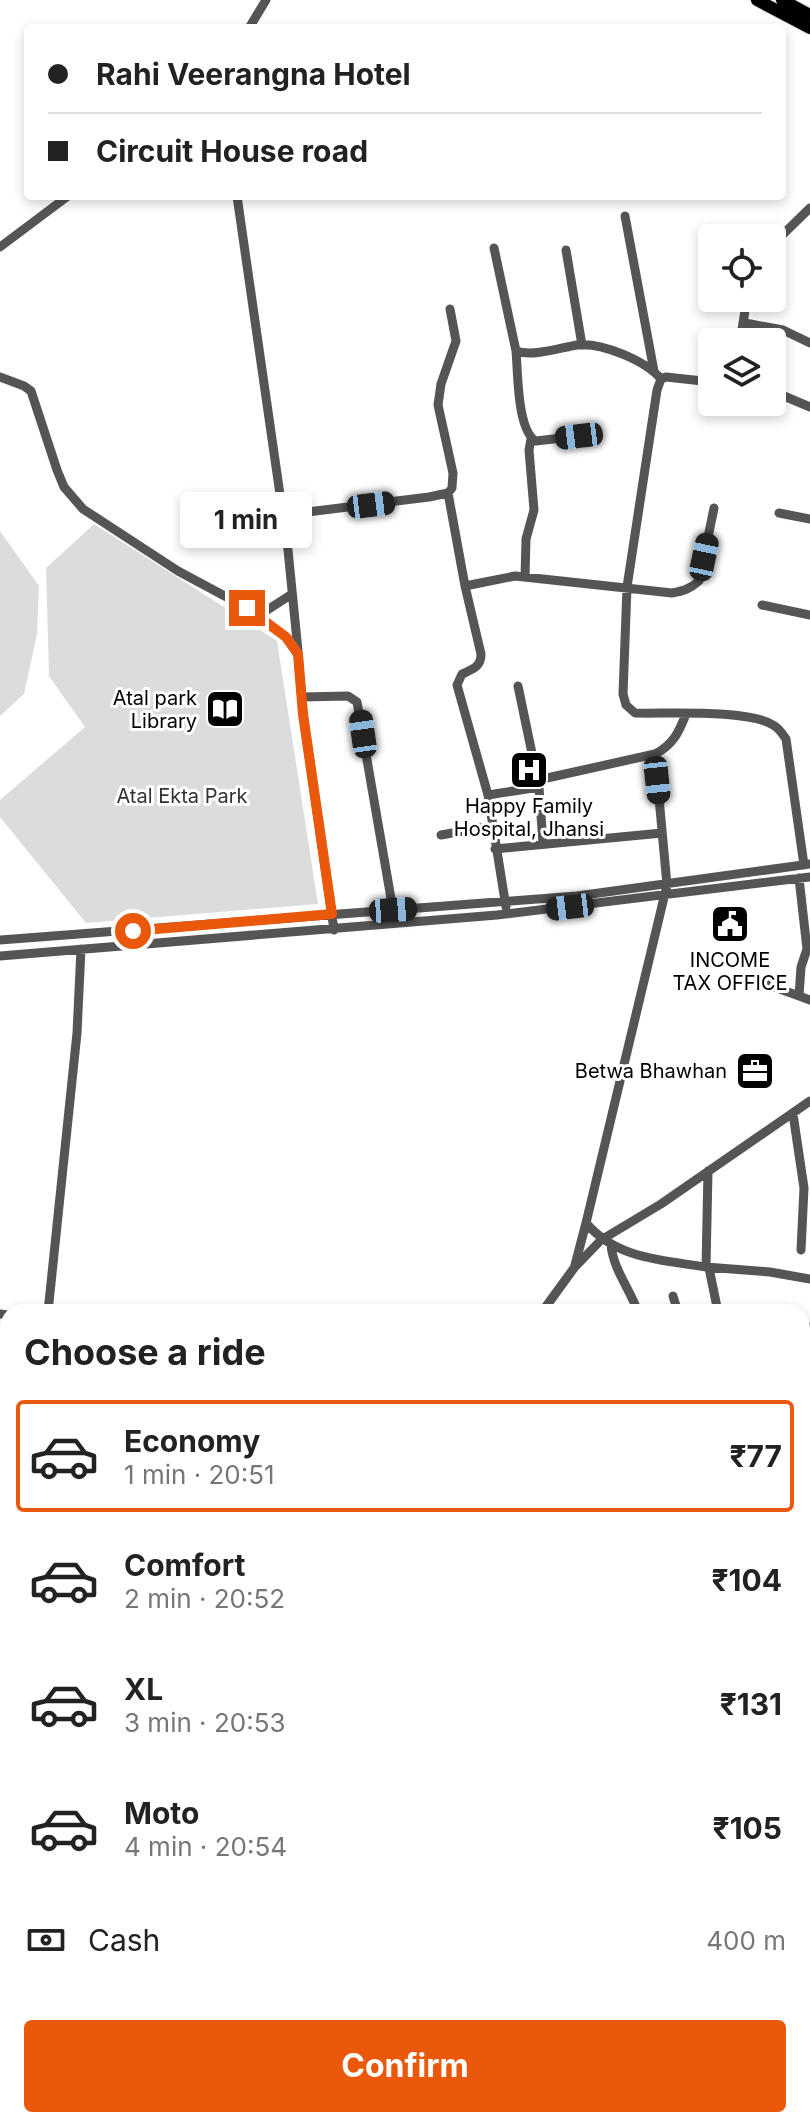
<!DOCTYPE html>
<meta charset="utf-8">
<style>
:root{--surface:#fff;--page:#f2f2f2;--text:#222;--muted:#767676;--line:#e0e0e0;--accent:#ea580c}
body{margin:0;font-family:Inter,sans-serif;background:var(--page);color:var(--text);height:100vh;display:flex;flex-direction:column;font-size:30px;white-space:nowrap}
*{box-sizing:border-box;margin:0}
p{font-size:26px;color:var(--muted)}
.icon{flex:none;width:44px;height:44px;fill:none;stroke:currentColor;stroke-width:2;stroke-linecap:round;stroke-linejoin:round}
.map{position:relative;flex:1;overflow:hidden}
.drawer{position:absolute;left:0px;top:1304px;width:810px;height:824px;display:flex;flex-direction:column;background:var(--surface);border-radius:24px 24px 0 0;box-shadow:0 4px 12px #0003}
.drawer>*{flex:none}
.top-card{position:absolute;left:24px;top:24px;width:762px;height:176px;border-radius:8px;box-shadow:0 4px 12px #0003;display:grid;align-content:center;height:176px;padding:0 24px;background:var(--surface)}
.tools{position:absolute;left:698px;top:224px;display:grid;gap:16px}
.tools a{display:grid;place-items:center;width:88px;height:88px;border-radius:8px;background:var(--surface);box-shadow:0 4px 12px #0003;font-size:40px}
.end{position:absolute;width:36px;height:36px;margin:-18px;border:10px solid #ea580c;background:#fff;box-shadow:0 0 0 4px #fff}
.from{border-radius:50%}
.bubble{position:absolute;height:56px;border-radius:8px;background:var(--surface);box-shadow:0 4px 12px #0003;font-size:26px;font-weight:700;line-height:56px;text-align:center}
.car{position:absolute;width:24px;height:48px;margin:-24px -12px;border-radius:10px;box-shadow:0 0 6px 2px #0007;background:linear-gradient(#222 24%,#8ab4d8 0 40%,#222 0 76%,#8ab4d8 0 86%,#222 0)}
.top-card b{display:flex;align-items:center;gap:28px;height:76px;font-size:30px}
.top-card b+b{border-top:2px solid var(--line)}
.top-card i{width:20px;height:20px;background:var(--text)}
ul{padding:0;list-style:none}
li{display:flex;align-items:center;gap:24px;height:112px;margin:0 16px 12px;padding:0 8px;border:4px solid transparent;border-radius:8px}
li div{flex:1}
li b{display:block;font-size:30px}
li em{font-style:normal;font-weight:700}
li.current{border-color:var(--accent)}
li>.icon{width:72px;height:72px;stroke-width:1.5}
h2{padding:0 24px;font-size:36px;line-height:96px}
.pay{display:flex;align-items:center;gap:20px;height:88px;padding:0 24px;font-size:30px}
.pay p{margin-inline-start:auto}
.button{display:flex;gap:16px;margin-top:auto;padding:16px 24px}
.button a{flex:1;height:92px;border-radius:8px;background:var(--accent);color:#fff;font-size:32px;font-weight:700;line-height:92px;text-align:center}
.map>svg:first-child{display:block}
</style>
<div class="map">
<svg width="810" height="2128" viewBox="0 0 810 2128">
<rect width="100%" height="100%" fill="#fff"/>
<!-- green -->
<path fill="#dcdcdc" d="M94 524 277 641 318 904 86 923 0 817V800L85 727 49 676 46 568Z
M0 531 39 586 37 634 24 694 0 716Z"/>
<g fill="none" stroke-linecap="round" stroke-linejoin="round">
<!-- major casing -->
<g stroke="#dbdbdb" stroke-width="14">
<path id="major" d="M757 0 810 28
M782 0 810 15"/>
</g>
<!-- minor -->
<path stroke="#555" stroke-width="9" d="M249 28 266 0
M237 196 288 550 298 651
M625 216 654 371
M772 245 810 208
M0 247 68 196
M494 248 516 351C533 357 559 348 577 345 602 342 646 361 661 379
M566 250 582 345
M745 323 783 330 810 343
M740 342 747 298
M516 351C518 372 517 431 536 441L579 436
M0 377 24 386 31 391 57 470 64 487 83 509 178 571 247 608 286 637 298 654 303 714 334 930
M712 382 666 377 661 379 657 390 627 587 623 694 626 705 635 713C667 714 748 709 773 725 779 728 782 733 786 739L804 865
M772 391 810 407
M448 493 465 586 481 654C481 667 473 669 462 674L457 685 488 795 506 907
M779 513 810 519
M283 515 429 497 448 493 452 488 453 473 438 405 441 384 456 341 450 309
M525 577 526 539 534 510 529 450 531 439
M465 586 515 576 672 593C683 591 690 589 699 581L714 508
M762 605 810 615
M258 616 292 594
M302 697 348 696 357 702 393 910
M655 754 667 885 586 1223C617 1259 661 1260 706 1267
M538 780 655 754C673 745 679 732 686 714
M539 787 543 844
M488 795 539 787 518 686
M441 835 492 826
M495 849 662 833
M799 878 807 949 801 967 799 996
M0 940 577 896 810 864
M0 956 497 915 810 877
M769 985 810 1000
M793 1114 804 1188 801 1250
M708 1171 706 1267 770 1272 810 1279
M611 1245C613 1269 630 1289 638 1312
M575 1265 586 1223
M709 1268 718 1312
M673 1296 678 1312
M48 1312 77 1033 81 949
M542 1312 574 1268 601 1240 661 1204 810 1101
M0 1314 8 1315
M802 1331 810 1327
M802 1380H810
M802 1533 810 1535
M802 1546 810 1548
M0 1581 8 1566
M802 1647 810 1648
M802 1925 810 1922
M0 1948 8 1940
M0 1969 8 1970
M0 2096 10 2128
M143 2120 146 2128"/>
<!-- major -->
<use href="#major" stroke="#000" stroke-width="12"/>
</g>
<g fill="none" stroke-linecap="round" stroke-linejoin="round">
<!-- route -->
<path stroke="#ea580c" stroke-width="10" d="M133 931 332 914 303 714 298 654 286 637 247 608"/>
</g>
<!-- icons -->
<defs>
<g id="library-square" transform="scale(2)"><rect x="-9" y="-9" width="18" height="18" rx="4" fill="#000" stroke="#fff"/><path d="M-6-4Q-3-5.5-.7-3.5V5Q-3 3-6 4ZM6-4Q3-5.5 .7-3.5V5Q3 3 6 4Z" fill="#fff"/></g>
<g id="hospital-square" transform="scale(2)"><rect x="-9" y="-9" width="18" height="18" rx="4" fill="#000" stroke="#fff"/><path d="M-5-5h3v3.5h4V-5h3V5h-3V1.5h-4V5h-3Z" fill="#fff"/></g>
<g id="civic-square" transform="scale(2)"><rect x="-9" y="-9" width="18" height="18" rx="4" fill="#000" stroke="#fff"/><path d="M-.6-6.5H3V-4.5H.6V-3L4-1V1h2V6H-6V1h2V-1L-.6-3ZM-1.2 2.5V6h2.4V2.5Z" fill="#fff"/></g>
<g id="office-square" transform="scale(2)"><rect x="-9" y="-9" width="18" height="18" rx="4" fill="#000" stroke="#fff"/><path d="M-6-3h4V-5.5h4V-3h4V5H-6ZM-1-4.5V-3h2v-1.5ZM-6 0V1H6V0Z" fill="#fff"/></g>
</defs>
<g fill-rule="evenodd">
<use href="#library-square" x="225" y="709"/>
<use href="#hospital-square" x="529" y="770"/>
<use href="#civic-square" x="730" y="924"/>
<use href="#office-square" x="755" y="1071"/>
</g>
<g text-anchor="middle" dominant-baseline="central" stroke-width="6" stroke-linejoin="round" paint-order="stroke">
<!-- poi labels -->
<g font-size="20" fill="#000" stroke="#fff" text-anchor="end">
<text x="197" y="698">Atal park<tspan x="197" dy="23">Library</tspan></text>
<text x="529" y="806" text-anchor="middle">Happy Family<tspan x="529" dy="23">Hospital, Jhansi</tspan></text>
<text x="730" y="960" text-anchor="middle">INCOME<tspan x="730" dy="23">TAX OFFICE</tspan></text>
<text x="727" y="1071">Betwa Bhawhan</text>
</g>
<!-- park labels -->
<g font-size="20" fill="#333" stroke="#fff">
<text x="182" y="796">Atal Ekta Park</text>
</g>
</g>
</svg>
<div class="tools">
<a><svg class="icon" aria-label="locate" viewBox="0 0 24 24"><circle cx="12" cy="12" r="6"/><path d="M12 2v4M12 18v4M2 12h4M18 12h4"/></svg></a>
<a><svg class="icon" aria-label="layers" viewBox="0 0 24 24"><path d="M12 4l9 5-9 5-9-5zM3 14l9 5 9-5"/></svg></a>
</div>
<i class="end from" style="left:133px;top:931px"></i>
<i class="end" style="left:247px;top:608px"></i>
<div class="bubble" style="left:180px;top:492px;width:132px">1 min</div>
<i class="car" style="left:579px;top:436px;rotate:263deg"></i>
<i class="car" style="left:371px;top:505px;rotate:83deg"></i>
<i class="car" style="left:704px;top:557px;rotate:12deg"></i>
<i class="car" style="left:363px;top:734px;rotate:352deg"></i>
<i class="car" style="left:657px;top:780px;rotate:174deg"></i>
<i class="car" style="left:570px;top:907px;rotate:263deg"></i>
<i class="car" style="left:393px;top:910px;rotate:86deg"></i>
<div class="top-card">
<b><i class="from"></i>Rahi Veerangna Hotel</b>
<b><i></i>Circuit House road</b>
</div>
<section class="drawer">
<h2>Choose a ride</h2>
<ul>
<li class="current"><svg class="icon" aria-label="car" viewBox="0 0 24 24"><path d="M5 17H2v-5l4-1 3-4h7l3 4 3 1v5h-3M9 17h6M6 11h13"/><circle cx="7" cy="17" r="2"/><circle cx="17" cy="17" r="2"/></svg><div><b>Economy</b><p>1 min · 20:51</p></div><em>₹77</em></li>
<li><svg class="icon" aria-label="car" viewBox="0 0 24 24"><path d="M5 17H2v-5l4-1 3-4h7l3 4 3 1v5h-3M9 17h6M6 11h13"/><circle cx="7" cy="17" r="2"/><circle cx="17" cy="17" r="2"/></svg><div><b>Comfort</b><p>2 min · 20:52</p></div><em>₹104</em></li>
<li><svg class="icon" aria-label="car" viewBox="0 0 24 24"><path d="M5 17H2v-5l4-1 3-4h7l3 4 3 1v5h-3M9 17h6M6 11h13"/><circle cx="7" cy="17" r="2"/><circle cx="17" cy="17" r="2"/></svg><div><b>XL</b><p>3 min · 20:53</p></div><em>₹131</em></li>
<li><svg class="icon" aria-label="car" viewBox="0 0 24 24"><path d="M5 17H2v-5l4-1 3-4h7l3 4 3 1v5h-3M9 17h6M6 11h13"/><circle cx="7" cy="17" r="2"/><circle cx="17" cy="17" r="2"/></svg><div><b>Moto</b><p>4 min · 20:54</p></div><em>₹105</em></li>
</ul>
<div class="pay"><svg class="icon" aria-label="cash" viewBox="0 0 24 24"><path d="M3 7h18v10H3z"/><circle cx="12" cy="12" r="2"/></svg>Cash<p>400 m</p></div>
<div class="button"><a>Confirm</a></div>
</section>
</div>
